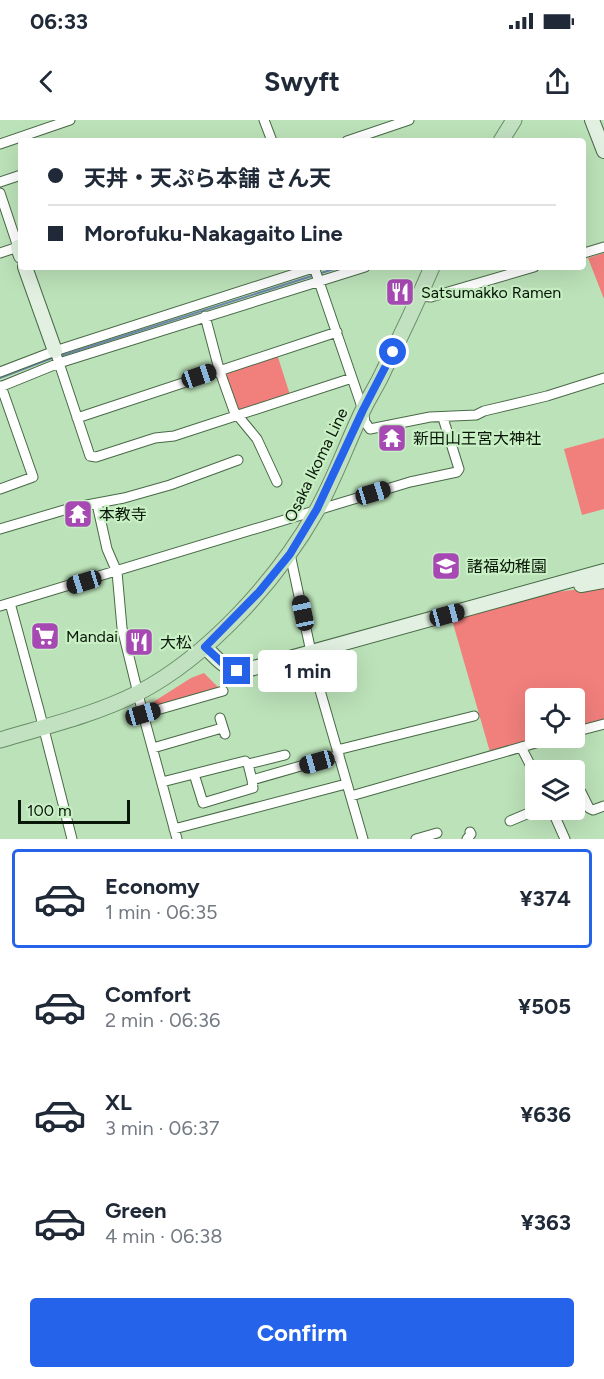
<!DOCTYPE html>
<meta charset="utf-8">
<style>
:root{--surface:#fff;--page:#f2f2f3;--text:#1f2937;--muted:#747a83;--line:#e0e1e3;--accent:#2563eb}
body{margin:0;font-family:Figtree,"Noto Sans JP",sans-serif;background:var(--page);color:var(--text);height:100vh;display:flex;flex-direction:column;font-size:22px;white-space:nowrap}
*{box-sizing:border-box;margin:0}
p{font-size:20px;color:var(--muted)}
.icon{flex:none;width:33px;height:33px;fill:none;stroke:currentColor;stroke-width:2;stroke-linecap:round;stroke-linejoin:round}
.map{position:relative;height:719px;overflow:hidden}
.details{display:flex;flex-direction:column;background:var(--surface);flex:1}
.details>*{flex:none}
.banner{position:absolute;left:18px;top:18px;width:568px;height:132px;border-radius:6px;box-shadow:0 6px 24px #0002;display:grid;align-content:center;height:132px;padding:0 30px;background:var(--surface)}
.buttons{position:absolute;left:525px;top:568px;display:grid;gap:12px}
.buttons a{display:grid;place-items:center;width:60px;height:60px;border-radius:6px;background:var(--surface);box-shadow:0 6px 24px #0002;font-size:30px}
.scale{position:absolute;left:18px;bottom:15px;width:112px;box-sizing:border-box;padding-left:6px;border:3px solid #091708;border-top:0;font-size:16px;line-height:21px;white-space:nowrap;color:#091708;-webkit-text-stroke:4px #c9efc5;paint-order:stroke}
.end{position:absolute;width:27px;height:27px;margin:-14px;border:8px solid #2563eb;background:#fff;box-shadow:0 0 0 3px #fff}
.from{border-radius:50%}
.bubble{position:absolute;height:42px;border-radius:6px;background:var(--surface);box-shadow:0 6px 24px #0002;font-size:20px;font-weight:700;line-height:42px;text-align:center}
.car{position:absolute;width:18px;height:36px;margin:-18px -9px;border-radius:8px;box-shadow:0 0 4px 2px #0007;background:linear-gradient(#222 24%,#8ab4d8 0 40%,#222 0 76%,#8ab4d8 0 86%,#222 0)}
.banner b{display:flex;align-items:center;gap:21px;height:57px;font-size:22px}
.banner b+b{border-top:2px solid var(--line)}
.banner i{width:15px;height:15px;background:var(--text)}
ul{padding:10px 0 0;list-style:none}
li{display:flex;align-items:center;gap:18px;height:99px;margin:0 12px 9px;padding:0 18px;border:3px solid transparent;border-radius:6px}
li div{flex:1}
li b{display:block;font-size:22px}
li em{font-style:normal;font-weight:700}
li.current{border-color:var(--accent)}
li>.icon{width:54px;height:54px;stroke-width:1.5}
.cta{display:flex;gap:12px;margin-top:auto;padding:12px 30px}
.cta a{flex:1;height:69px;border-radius:6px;background:var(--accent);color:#fff;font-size:24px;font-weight:700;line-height:69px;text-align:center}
.status{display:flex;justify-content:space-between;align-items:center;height:42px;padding:0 30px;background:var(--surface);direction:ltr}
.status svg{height:16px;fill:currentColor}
header{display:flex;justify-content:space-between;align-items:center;height:78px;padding:0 30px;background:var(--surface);font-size:27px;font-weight:700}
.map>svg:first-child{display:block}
</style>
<div class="status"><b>06:33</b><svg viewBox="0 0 49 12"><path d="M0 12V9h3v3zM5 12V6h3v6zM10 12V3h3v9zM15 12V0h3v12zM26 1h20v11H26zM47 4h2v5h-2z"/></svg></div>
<header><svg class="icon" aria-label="back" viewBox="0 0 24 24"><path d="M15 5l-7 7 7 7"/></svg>Swyft<svg class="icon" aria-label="share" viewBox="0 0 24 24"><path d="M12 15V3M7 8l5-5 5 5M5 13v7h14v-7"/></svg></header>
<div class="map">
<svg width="604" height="719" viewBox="0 0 604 719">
<rect width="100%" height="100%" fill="#bce2b9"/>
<!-- green -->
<path fill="#f17f7c" d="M604 133V179L588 138Z
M277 234 290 275 241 292 236 291 223 254Z
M604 318V389L582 395 564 329Z
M604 466V601L575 609 574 579H536V618H541L490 632 452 500 548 473Z
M204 553 218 567V570L152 589 150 584 191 558Z"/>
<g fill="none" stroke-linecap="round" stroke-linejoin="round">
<!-- stream -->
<path stroke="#6b85aa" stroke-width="2" d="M321 153 341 147
M60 236 315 155
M0 258 55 237"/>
<!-- street casing -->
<g stroke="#486a46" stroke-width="11">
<path id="street" d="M264 0 272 21
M347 21 409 0
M0 24 70 0
M0 62 21 55
M0 73 18 127
M0 133 21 126
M584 133 604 127
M314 147 363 290 365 302 370 309 430 297 476 295 484 291 547 276 604 258
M419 176 431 177 534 147
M205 196 219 249 234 291 257 319 277 362
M55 231 90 336 96 337 155 318 174 316 352 258
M0 252 55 231 316 147
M0 267 59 243 365 147
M77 298 337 212
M0 369 33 357 1 266
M97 384 107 429 117 452 122 508 143 594 177 719
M0 409 71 388 124 378 170 365 238 340
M290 434 317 560 363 719
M10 483 39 590 72 719
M0 486 410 362 457 352 459 349 443 298
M143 594 223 571
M220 598 225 614
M574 612 604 604
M521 627 536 656
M153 628 222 608
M337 630 474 596
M285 635 248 644 252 660 339 635
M194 654 203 683 253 668 252 660
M162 662 245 641 248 644
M574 672H581L589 688 593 690 604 686
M351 676 553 618
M552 690 565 719
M510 701 536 690
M174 709 346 664
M416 719 437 713
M467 719 471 714 470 712"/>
</g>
<!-- secondary casing -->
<g stroke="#486a46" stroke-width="16">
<path id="secondary" d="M592 0 604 31
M18 127 21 136
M25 147 55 231
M581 465 604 461
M205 527C221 542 226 553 250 549L604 451"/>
</g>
<!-- primary casing -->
<g stroke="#678d65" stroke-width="17">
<path id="primary" d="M501 21 514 0
M0 620C47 606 94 595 138 573 209 536 278 459 317 390 335 358 347 323 363 290 369 277 378 264 384 250 401 216 417 182 432 147"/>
</g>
<!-- street -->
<use href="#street" stroke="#fff" stroke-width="9"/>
<!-- secondary -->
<use href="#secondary" stroke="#e1f0e0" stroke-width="14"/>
<!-- primary -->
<use href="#primary" stroke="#c2e1c1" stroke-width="15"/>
</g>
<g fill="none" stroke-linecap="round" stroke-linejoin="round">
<!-- route -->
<path stroke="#2563eb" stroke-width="8" d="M237 551 228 548 205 527 259 472 290 434 317 389 363 290 393 232"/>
</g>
<!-- icons -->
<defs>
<g id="restaurant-square" transform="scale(1.5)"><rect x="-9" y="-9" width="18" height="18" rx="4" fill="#a749b3" stroke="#c9efc5"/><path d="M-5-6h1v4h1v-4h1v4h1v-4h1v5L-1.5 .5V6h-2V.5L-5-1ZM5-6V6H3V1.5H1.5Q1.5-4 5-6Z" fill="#fff"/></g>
<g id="temple-square" transform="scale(1.5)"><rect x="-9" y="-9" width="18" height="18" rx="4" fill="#a749b3" stroke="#c9efc5"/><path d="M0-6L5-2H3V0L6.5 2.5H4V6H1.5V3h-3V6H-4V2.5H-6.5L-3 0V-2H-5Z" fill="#fff"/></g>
<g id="school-square" transform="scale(1.5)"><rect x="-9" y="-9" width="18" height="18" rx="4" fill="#a749b3" stroke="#c9efc5"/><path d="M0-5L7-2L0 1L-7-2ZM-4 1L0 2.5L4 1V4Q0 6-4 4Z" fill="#fff"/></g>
<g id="supermarket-square" transform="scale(1.5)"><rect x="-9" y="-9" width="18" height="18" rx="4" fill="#a749b3" stroke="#c9efc5"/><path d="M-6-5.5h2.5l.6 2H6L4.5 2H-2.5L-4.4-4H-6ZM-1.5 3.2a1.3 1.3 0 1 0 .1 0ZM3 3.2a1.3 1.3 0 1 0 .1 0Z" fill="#fff"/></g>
</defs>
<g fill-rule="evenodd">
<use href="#restaurant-square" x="400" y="172"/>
<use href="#temple-square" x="392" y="318"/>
<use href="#temple-square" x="78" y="394"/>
<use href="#school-square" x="446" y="446"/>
<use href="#supermarket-square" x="45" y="516"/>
<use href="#restaurant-square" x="139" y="522"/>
</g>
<g text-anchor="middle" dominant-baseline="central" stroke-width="4.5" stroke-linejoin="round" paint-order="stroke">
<!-- poi labels -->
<g font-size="16" fill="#091708" stroke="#c9efc5" text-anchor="start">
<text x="421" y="172">Satsumakko Ramen</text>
<text x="413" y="318">新田山王宮大神社</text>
<text x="99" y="394">本教寺</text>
<text x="467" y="446">諸福幼稚園</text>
<text x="66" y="516">Mandai</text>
<text x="160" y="522">大松</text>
</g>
<!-- street labels -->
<g font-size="16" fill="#091708" stroke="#c9efc5">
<text transform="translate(316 345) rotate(-64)">Osaka Ikoma Line</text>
</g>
</g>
</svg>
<div class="buttons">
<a><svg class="icon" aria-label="locate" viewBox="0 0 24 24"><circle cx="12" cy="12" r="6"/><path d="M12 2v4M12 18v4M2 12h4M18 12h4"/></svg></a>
<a><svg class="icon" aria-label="layers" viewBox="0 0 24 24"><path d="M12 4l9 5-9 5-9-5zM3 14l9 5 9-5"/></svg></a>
</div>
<div class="scale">100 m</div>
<i class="end from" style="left:393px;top:232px"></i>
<i class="end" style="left:237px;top:551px"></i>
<div class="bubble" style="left:258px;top:530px;width:99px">1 min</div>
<i class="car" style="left:199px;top:256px;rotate:71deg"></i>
<i class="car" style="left:373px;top:373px;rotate:73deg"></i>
<i class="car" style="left:84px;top:462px;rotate:253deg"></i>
<i class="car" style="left:303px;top:493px;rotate:348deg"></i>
<i class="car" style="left:447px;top:495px;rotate:75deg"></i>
<i class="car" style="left:143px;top:594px;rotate:74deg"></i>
<i class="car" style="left:317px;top:642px;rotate:254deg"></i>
<div class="banner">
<b><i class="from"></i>天丼・天ぷら本舗 さん天</b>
<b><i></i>Morofuku-Nakagaito Line</b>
</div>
</div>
<section class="details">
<ul>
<li class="current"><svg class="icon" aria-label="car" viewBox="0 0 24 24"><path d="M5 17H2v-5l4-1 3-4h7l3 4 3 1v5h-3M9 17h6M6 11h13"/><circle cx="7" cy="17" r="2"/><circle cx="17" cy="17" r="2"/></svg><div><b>Economy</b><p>1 min · 06:35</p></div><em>¥374</em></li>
<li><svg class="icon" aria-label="car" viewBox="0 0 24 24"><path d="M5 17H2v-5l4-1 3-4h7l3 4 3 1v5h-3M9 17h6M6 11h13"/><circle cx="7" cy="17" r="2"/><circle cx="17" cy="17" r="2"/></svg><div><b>Comfort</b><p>2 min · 06:36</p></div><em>¥505</em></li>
<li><svg class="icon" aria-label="car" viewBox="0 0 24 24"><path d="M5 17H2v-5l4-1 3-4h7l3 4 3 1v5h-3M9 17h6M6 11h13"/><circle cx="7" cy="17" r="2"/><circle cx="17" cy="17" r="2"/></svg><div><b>XL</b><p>3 min · 06:37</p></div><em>¥636</em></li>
<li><svg class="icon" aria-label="car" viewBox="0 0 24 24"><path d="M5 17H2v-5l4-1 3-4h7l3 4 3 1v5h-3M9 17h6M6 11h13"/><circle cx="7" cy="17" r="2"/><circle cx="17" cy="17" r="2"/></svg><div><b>Green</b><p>4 min · 06:38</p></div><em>¥363</em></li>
</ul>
<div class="cta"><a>Confirm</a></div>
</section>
